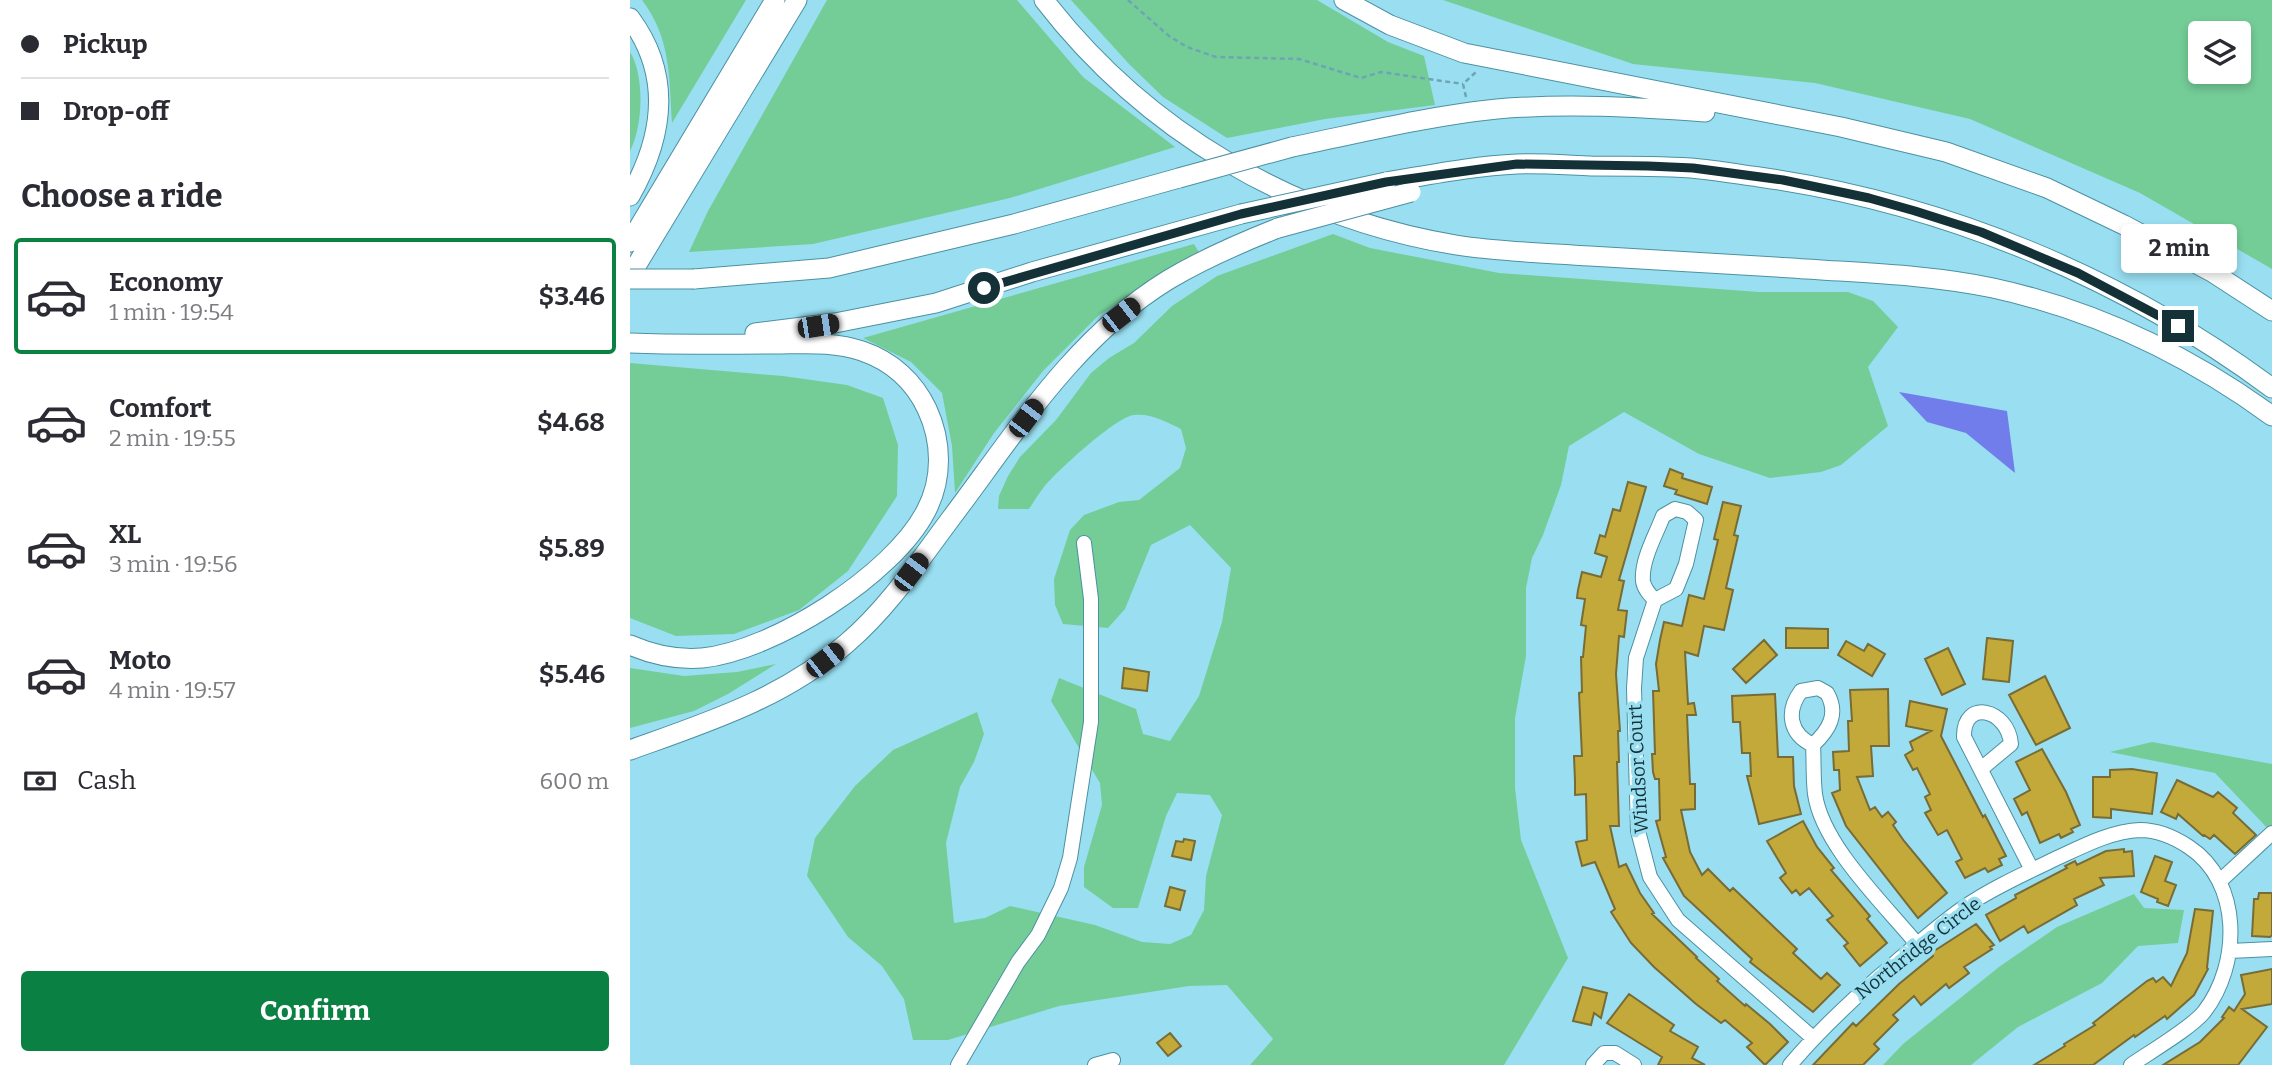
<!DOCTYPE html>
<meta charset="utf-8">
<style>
:root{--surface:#fff;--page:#f2f2f3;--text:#2b2b33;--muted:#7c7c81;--line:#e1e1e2;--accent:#0b8043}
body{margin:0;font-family:Bitter,serif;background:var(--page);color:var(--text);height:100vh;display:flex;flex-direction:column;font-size:26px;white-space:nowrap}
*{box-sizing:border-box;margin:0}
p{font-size:23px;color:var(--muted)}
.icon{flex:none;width:38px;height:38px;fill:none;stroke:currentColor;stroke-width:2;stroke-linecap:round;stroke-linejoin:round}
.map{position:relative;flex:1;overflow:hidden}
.sheet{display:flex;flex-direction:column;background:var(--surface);width:630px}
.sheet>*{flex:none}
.top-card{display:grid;align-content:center;height:154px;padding:0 21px;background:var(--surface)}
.tools{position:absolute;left:1558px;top:21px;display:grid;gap:14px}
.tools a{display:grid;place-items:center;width:63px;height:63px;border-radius:7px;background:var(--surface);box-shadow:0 4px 10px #0003;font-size:35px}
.end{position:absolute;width:32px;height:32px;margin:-16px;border:9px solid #143138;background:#fff;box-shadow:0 0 0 4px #fff}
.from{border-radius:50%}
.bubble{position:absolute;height:49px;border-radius:7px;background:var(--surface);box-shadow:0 4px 10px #0003;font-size:23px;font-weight:700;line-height:49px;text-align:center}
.car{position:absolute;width:21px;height:42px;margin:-21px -10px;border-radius:9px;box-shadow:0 0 5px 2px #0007;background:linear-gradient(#222 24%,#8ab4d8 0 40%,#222 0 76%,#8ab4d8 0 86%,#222 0)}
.top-card b{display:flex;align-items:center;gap:24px;height:66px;font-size:26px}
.top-card b+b{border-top:2px solid var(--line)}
.top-card i{width:18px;height:18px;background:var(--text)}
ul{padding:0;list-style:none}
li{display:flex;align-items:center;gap:21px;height:116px;margin:0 14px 10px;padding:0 7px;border:4px solid transparent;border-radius:7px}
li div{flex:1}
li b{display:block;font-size:26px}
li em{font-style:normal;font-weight:700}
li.current{border-color:var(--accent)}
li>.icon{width:63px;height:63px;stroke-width:1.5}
h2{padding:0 21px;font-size:32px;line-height:84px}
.pay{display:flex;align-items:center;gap:18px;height:77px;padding:0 21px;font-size:26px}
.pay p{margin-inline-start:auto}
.action{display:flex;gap:14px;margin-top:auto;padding:14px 21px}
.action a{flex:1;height:80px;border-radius:7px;background:var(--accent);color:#fff;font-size:28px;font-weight:700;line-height:80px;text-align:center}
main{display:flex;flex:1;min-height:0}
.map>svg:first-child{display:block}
</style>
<main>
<section class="sheet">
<div class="top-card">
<b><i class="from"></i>Pickup</b>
<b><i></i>Drop-off</b>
</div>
<h2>Choose a ride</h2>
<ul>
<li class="current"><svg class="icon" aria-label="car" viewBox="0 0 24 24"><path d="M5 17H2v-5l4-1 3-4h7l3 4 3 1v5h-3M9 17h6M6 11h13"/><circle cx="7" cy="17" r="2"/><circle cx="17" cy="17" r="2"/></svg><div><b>Economy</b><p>1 min · 19:54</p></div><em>$3.46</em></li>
<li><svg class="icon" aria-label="car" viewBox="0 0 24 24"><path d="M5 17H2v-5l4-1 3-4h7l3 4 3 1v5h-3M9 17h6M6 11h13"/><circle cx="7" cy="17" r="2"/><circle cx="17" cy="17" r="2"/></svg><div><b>Comfort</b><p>2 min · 19:55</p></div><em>$4.68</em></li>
<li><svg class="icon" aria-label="car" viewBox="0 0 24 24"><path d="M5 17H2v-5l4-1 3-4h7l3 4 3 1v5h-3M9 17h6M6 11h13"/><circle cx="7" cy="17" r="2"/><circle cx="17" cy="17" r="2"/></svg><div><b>XL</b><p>3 min · 19:56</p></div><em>$5.89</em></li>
<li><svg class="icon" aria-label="car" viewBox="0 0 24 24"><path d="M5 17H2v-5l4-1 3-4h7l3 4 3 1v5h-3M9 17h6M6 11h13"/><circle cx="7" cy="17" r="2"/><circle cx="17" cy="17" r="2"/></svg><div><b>Moto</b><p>4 min · 19:57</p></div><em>$5.46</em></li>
</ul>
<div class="pay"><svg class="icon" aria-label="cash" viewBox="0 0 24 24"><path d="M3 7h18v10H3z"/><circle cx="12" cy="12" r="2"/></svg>Cash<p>600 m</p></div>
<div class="action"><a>Confirm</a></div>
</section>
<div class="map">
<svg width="1642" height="1065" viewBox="0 0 1642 1065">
<rect width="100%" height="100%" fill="#99dff1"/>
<!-- green -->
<path fill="#74cd97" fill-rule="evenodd" d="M12 0H116L42 123C39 76 41 39 12 0Z
M197 0H387L453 77 545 147 380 198 183 244 59 252 78 211Z
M441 0H687L758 42 794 56 805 105 695 119 597 138 533 97 499 64Z
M813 0H1642V269L1510 193 1340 119 1185 83 1003 64ZM1570 33H1608V72H1570Z
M0 52C15 76 13 126 0 151Z
M703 234 740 248 869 273 1129 292H1218L1243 301 1268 327 1238 367 1258 426 1211 465 1191 472 1140 478 1069 454 994 412 939 446 931 485 913 535 902 558 896 588V656L885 718V788L891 840 938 958 874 1065H620L643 1039 597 985 559 986 429 1006 318 1040H283L274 999 252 966 218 937 177 876 185 838 225 786 263 750 347 712 354 734 344 762 330 787 316 843 324 923 355 918 380 906 465 925 512 942 540 944 561 935 574 910 576 876 592 815 580 795 547 793 536 816 508 908H483L454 887V867L472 805 470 783 421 701 429 678 506 709 513 734 540 741 569 696 592 622 601 568 560 525 521 545 495 609 478 628 433 624 425 605 424 579 440 530 454 515 489 502 509 500 550 468 556 448 551 429C537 422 520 413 504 415 487 416 426 472 414 487 408 494 404 502 399 509H368L369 496 378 476 390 457 426 420 461 373 479 358 504 343 542 306 587 276Z
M564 244 570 254 469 315 413 371 364 433 325 493 322 446 312 393 281 362 233 338Z
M0 363 153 376 217 385 253 398 268 445 267 496 218 571 169 610 104 634 46 636 0 618Z
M146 664 98 694 64 711 0 728V668L54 676 107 672Z
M1522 742 1642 764V833L1585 773 1480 752Z
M1504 894 1514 908 1554 910 1548 943 1508 946 1472 983 1388 1027 1341 1065H1253L1273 1044 1369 967 1427 927Z"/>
<!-- water -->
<path fill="#717deb" d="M1269 392 1377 411 1385 473 1336 433 1297 422Z"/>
<!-- building -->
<path fill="#c2a93a" stroke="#776b36" stroke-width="2" d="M1040 469 1053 474 1052 478 1082 487 1077 504 1045 494 1047 490 1034 486Z
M998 482 1016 487 989 580 994 581 988 610 997 611 994 637 989 636 986 674 990 731H988L989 762H987L989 826H980L989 867 996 864 1010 893 1024 913 1022 914 1067 957 1066 958 1089 979 1087 981 1115 1006 1116 1004 1140 1024 1158 1042 1135 1065 1117 1047 1122 1043 1095 1020 1091 1023 1066 1004 1024 967 1001 943 981 912 985 909 965 862 952 866 946 842 957 840 956 794 945 795V781L944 756H952L949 693 952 692 951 657H953L956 626 951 625 955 599 947 598 948 590 952 572 971 577 977 557 965 553 970 535 975 537 983 509 990 511Z
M1093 502 1111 506 1104 535 1108 536 1096 588 1103 590 1094 630 1074 626 1068 656 1055 652 1058 704 1064 703 1066 715H1057L1060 784H1065V809L1051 810 1060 852 1072 875 1078 869 1100 891 1103 888 1167 949 1163 953 1191 979 1197 973 1210 985 1183 1012 1120 962 1122 959 1054 896 1033 858 1036 857 1026 821 1030 820 1029 779H1025L1023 772 1022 754H1025L1023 691H1029L1026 664 1030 640 1034 622 1052 626 1059 595 1074 599 1088 540 1084 539Z
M1156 628 1198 629V648H1156Z
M1357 638 1383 641 1379 682 1353 679Z
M1134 640 1147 655 1116 683 1103 669Z
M1216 641 1234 651 1238 644 1255 654 1242 676 1208 655Z
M1318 648 1335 684 1312 695 1295 659Z
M494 668 519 672 517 691 492 688Z
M1415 676 1440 728 1406 745 1379 695Z
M1258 689 1259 746H1241L1243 776 1227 777 1240 810 1245 807 1252 817 1258 812 1266 822 1263 825 1274 841 1317 893 1288 918 1216 826 1202 793 1210 790 1209 770H1204L1203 752 1219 751 1218 721H1222L1220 690Z
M1145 694 1148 757H1163L1164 786 1171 814 1129 824 1117 776H1121L1120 753H1112L1110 722H1103L1102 696Z
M1280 701 1317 709 1311 736 1353 817 1355 815 1376 856 1369 859 1372 865 1358 872 1355 868 1335 878 1326 862 1332 859 1317 830 1308 835 1295 813 1301 810 1295 797 1300 794 1287 768 1283 770 1275 755 1283 750 1280 742 1301 731 1276 726Z
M1412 749 1436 792 1450 825 1441 829 1443 832 1431 838 1429 834 1410 843 1397 812 1392 815 1384 799 1400 790 1386 762Z
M1502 769 1527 773 1522 814 1481 809V818L1463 817V777H1480V770Z
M1547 780 1583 797 1588 792 1607 808 1603 813 1626 835 1605 854 1584 835 1580 839 1574 835 1573 836 1548 814 1546 819 1531 812Z
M1173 821 1187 847 1204 868 1201 870 1240 916 1237 919 1257 943 1230 966 1214 946 1218 943 1197 920 1203 916 1179 888 1170 895 1166 890 1162 893 1150 878 1156 873 1137 841Z
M554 839 565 841 561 860 542 856 546 841 553 842Z
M1494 849V852L1502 851 1504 876 1470 878 1474 885 1444 899 1447 905 1398 933 1394 926 1370 941 1356 915 1386 898 1385 895 1437 868 1435 866 1445 861 1447 865 1476 851Z
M1525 856 1542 862 1535 881 1546 885 1538 906 1527 902 1528 899 1511 892Z
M540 887 555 891 550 910 535 906Z
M1629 893H1642V935L1640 937 1622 936 1624 899H1628Z
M1565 909 1583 911 1577 968 1578 969 1564 995 1537 1019 1535 1016 1505 1037 1504 1035 1463 1065H1404L1435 1046 1434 1044 1465 1025 1463 1023 1517 981 1523 978 1526 982 1533 977 1541 986 1557 953Z
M1346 924 1364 945 1360 947 1362 949 1334 967 1339 973 1319 988 1316 984 1291 1005 1284 996 1263 1015 1268 1020 1244 1044 1249 1049 1233 1065H1183L1223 1023 1226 1026 1269 984 1303 956 1301 953Z
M1642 969V1004L1612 1009 1637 1027 1608 1065H1533L1570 1042 1594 1018 1592 1017 1599 1007 1604 1011 1615 994 1611 975Z
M953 987 977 993 971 1018 964 1013 961 1025 943 1021Z
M999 994 1044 1025 1040 1031 1068 1047 1062 1058 1075 1065H1028L1032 1057 977 1023Z
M540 1033 551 1046 538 1056 527 1043Z"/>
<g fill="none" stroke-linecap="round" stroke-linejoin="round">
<!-- minor casing -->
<g stroke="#4c91a2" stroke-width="16">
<path id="minor" d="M1025 600C1020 595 1014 589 1013 581 1011 560 1026 535 1033 516L1045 509 1057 512 1066 520 1056 564 1046 589 1025 600 1006 658 1004 688 1008 831 1020 877 1048 920 1183 1038
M1183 745C1159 734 1156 711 1171 691L1188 688 1197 693C1209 714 1199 730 1183 745 1184 761 1183 778 1185 794 1192 845 1254 904 1287 944
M1351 769 1381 744C1378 709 1333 698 1334 737L1402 870
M1590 881 1642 833
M1600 951 1642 949
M328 1065 388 962 408 935 431 888 440 858 461 722V599L454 543
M465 1065 483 1060
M963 1065 974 1053H985L1004 1065
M1160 1065C1192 1027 1228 994 1266 962 1289 943 1312 922 1336 906 1364 887 1396 873 1425 859 1451 847 1481 831 1510 830 1528 830 1544 837 1559 847 1612 882 1611 964 1574 1012 1561 1028 1520 1052 1501 1065"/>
</g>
<!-- highway casing -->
<g stroke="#4c91a2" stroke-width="21">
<path id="highway" d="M414 0C515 131 663 218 826 245 870 252 916 253 960 256 1027 260 1095 264 1162 268 1229 273 1297 274 1363 288 1464 310 1558 355 1642 416
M714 0 760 25 834 53 1211 127 1316 152 1417 188 1494 225 1582 272 1642 311
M0 18C43 76 33 138 0 196
M662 147C730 133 798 116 867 109 936 103 1005 107 1075 112
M756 182C799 175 843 166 887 164 911 163 936 165 961 166 994 166 1028 166 1061 168 1084 170 1107 174 1129 177 1314 203 1492 277 1642 388
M0 242 145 0
M0 276 167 0
M64 279 199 268 384 224 549 178
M125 333 205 323 306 303 402 272 611 214
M0 343C48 345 95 344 143 344 173 344 203 341 232 351 261 361 284 381 297 409 312 441 313 479 296 511 263 575 143 651 72 658 47 660 23 655 0 645
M0 750C78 722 154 698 217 643 259 607 289 561 322 517 386 432 445 337 538 280 573 259 610 243 648 228"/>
</g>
<!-- path -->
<path stroke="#6da5b4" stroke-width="2.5" stroke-dasharray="5 3.5" stroke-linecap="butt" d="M498 0 539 36 557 47 586 57 669 59 731 78 751 72 833 84
M836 97 833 84 847 71"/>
<!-- minor -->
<use href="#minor" stroke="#fff" stroke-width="14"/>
<!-- highway -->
<use href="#highway" stroke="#fff" stroke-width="19"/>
<!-- highway-bridge casing -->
<g stroke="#4c91a2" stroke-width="21" stroke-linecap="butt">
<path id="highway-bridge" d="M549 178 662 147
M611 214 756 182
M648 228 781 192
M0 279H64"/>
</g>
<!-- highway-bridge -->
<use href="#highway-bridge" stroke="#fff" stroke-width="19"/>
</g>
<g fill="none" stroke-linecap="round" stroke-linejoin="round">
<!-- route -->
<path stroke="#143138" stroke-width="9" d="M354 288 611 214 756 182 887 164 1018 166 1063 168 1153 180 1239 198 1285 211 1351 232 1448 273 1548 326"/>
</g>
<g text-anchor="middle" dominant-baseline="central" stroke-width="7" stroke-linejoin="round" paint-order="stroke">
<!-- street labels -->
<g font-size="19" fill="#143138" stroke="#99dff1">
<text transform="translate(1008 769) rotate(-93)">Windsor Court</text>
<text transform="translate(1288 948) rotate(-38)">Northridge Circle</text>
</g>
</g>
</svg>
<div class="tools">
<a><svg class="icon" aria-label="layers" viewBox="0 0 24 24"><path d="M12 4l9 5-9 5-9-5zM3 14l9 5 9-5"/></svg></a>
</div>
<i class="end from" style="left:354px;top:288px"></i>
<i class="end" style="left:1548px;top:326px"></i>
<div class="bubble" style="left:1491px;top:224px;width:116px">2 min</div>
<i class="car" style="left:491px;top:315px;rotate:52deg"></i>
<i class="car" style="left:188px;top:326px;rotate:81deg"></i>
<i class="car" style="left:396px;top:418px;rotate:37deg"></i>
<i class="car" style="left:281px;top:572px;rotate:37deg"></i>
<i class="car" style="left:195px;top:660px;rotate:52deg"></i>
</div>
</main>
